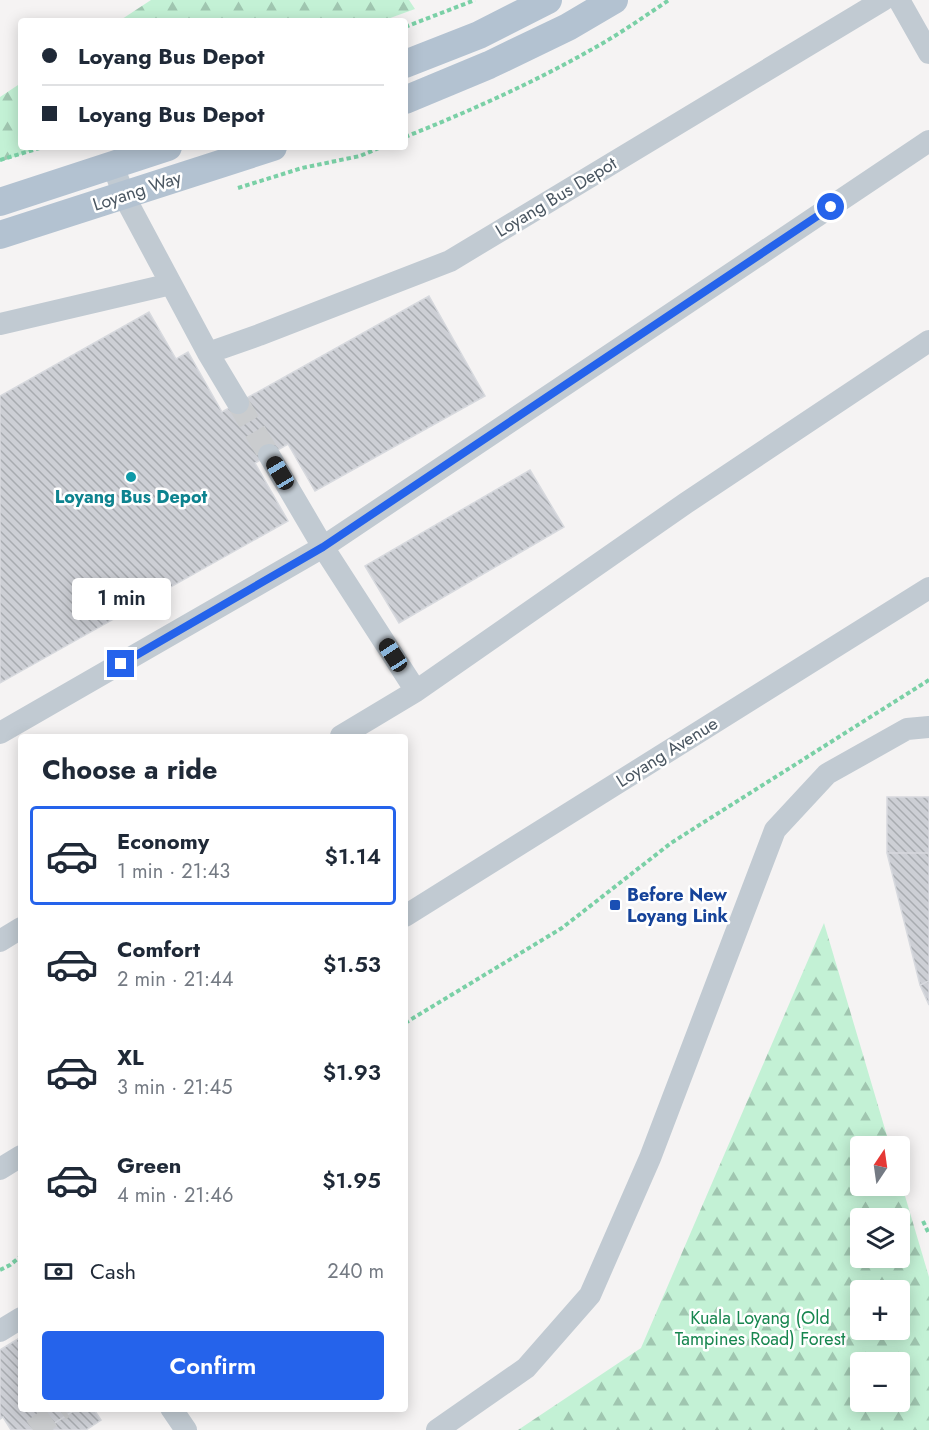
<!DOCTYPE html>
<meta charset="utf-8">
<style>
:root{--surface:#fff;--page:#f6f6f7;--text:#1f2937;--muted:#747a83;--line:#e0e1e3;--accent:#2563eb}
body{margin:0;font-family:Jost,sans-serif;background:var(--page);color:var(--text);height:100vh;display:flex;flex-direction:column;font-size:22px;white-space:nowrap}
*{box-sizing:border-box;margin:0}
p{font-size:20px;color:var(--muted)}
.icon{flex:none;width:33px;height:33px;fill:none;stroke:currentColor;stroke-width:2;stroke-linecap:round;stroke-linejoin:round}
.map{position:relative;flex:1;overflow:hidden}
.side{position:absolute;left:18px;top:734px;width:390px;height:678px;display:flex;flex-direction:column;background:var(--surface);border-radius:6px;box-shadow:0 3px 15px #0003}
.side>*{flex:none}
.guide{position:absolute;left:18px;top:18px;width:390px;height:132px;border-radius:6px;box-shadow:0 3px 15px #0003;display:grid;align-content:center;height:132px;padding:0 24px;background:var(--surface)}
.needle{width:39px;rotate:13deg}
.fabs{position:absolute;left:850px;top:1136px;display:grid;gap:12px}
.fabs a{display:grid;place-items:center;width:60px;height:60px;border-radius:6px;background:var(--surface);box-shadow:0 3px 15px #0003;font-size:30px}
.end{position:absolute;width:27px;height:27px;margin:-14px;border:8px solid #2563eb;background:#fff;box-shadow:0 0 0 3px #fff}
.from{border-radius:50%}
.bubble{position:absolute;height:42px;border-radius:6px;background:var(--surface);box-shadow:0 3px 15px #0003;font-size:20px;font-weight:600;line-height:42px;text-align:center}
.car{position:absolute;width:18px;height:36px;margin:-18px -9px;border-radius:8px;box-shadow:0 0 4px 2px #0007;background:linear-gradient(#222 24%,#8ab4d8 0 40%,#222 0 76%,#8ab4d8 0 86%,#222 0)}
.guide b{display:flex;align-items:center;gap:21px;height:57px;font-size:22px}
.guide b+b{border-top:2px solid var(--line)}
.guide i{width:15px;height:15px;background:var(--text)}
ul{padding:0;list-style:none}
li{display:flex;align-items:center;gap:18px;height:99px;margin:0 12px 9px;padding:0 12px;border:3px solid transparent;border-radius:6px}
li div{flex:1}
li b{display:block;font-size:22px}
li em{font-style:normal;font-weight:600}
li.on{border-color:var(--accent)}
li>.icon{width:54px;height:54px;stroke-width:1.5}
h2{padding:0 24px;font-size:27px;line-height:72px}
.pay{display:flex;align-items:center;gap:15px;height:66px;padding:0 24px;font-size:22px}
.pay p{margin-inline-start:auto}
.button{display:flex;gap:12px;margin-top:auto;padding:12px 24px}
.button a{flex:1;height:69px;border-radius:6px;background:var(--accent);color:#fff;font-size:24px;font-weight:600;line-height:69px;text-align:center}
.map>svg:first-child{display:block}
</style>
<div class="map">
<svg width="929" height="1430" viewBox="0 0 929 1430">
<defs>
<pattern id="forest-firs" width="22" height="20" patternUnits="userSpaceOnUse" patternTransform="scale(1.5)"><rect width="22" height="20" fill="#c3f1d5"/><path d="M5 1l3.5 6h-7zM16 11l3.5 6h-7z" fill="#a0c6b0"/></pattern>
<pattern id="building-back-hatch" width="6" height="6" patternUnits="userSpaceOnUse" patternTransform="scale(1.5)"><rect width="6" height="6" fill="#cdcfd5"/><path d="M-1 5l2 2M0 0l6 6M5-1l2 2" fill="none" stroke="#a8abb0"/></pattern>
</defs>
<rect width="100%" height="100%" fill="#f5f3f3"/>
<!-- forest -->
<path fill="url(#forest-firs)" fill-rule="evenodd" d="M151 0H409L415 9 382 21H119Z
M21 83V147H42L0 162V97Z
M824 923 890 1146H861V1185H900V1179L929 1277V1430H518L641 1348ZM861 1218H900V1257H861ZM861 1290H900V1329H861ZM861 1362H900V1401H861Z"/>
<!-- building -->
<path fill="url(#building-back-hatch)" stroke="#d7d9de" stroke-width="1.5" d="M429 296 485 396 315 491 288 444 255 463 288 521 0 683V396L149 312 176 359 188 352 222 412Z
M530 470 564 527 399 623 365 566Z
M887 797H929V853H887Z
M887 853H929V981L920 985Z
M929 981V1005L920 985Z
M21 1337V1408H78L44 1430H11L3 1417 0 1419V1350Z
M78 1408H93L101 1420 86 1430H44Z"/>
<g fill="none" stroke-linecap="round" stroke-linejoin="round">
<!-- minor-tunnel -->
<path stroke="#caccce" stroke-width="22" stroke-dasharray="22 11" stroke-linecap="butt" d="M238 403 269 455
M33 1430 63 1408"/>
<!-- path -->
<path stroke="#7ad0a6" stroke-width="4" stroke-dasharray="4.5 3" stroke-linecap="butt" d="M405 27 475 0
M405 137C470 111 535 82 596 47 621 33 645 16 669 0
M0 160 43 147
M238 188 302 168 360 156 381 147
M405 1023 562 928 671 843 929 680
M923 1221 929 1234
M0 1270 10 1265 21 1256"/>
<!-- minor -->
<path stroke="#c1cad2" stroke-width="22" d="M899 0 929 53
M113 165 124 196 208 353 238 403
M0 324 171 284
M208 353 259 335 450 261 883 0
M269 455 323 547 416 691
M0 733 323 547 929 141
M341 736 416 691 686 503 929 341
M405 916 929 588
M0 941 21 928
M0 1169 21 1156
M0 1331 21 1318
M171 1408 186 1430
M437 1430 526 1368 590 1295 650 1158 775 830 827 774 907 729 929 727"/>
<!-- major -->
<path stroke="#b3c2d1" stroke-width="28" d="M405 64 479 35 548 0
M405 100 489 65 568 27 614 0
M0 202 168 147
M0 235 273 147"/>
</g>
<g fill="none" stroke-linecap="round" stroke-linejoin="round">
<!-- route -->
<path stroke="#2563eb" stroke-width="8" d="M121 664 323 547 831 207"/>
</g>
<!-- markers -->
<circle fill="#0f9aa8" stroke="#fff" stroke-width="2" cx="131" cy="477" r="6"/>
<rect fill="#1a4fb4" stroke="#fff" stroke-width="2" x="609" y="899" width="12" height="12" rx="3"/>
<g text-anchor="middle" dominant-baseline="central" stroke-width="5" stroke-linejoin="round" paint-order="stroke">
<!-- street labels -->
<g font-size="18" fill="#4a5661" stroke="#fff">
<text transform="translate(137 191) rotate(-18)">Loyang Way</text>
<text transform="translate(556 197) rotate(-31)">Loyang Bus Depot</text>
<text transform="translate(667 752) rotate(-32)">Loyang Avenue</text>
</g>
<!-- culture labels -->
<g font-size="18" font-weight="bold" fill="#0d838f" stroke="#fff">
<text x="131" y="497">Loyang Bus Depot</text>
</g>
<!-- transit labels -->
<g font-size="18" font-weight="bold" fill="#164399" stroke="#fff" text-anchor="start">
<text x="627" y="895">Before New<tspan x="627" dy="21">Loyang Link</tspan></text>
</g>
<!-- park labels -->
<g font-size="18" fill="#17864f" stroke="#fff">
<text x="760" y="1318">Kuala Loyang (Old<tspan x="760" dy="21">Tampines Road) Forest</tspan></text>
</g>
</g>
</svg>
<div class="fabs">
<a><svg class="needle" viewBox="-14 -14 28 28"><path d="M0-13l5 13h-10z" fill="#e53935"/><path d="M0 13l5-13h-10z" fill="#747a83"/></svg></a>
<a><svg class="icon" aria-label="layers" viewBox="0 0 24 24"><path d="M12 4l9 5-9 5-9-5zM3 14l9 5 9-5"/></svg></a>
<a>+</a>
<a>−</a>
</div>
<i class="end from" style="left:831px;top:207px"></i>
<i class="end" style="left:121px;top:664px"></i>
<div class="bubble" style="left:72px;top:578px;width:99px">1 min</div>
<i class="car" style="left:280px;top:473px;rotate:329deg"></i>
<i class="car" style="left:393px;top:655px;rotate:327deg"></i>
<div class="guide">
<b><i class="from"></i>Loyang Bus Depot</b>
<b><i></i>Loyang Bus Depot</b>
</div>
<section class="side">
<h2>Choose a ride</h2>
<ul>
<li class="on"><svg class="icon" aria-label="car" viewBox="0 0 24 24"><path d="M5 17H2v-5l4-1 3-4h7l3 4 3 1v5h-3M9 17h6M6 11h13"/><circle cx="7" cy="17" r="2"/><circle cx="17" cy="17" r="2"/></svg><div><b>Economy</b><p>1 min · 21:43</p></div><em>$1.14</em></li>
<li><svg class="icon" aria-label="car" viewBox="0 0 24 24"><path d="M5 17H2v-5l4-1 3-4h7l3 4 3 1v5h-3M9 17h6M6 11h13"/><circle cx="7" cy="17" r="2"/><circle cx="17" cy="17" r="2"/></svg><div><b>Comfort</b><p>2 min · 21:44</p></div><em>$1.53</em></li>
<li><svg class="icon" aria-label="car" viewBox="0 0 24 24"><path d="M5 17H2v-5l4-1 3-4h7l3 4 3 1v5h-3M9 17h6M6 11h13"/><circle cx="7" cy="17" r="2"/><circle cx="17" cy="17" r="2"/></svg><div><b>XL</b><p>3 min · 21:45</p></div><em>$1.93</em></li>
<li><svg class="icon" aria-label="car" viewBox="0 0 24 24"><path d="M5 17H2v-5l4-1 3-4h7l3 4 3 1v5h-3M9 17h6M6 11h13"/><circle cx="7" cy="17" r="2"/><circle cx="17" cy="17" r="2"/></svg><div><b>Green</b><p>4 min · 21:46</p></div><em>$1.95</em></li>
</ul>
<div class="pay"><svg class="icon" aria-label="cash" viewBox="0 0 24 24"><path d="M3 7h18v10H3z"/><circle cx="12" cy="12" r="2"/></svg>Cash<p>240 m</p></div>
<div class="button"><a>Confirm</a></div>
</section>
</div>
